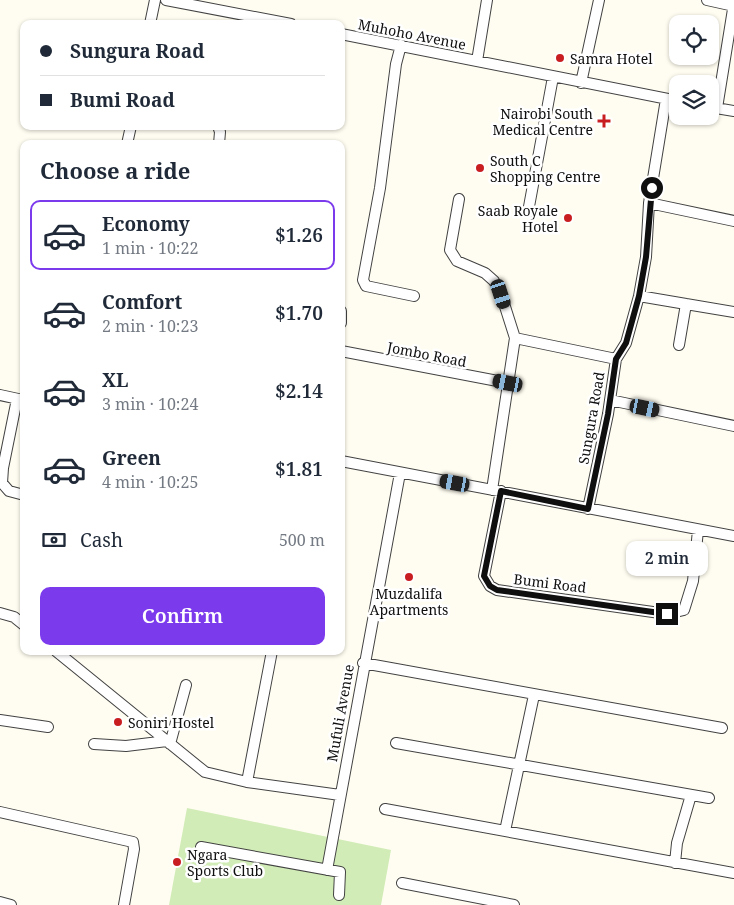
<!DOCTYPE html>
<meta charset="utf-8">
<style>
:root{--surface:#fff;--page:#f2f2f3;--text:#1f2937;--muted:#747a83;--line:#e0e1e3;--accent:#7c3aed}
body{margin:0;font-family:"Noto Serif",serif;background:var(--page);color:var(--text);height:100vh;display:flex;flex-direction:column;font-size:19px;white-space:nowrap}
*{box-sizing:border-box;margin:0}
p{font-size:16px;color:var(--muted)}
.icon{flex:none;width:28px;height:28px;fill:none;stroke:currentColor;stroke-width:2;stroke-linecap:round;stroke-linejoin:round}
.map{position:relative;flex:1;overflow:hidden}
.drawer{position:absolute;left:20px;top:140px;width:325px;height:515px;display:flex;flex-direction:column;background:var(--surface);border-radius:10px;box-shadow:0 1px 4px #0004}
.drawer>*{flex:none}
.hud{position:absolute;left:20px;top:20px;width:325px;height:110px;border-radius:10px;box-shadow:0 1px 4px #0004;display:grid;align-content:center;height:110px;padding:0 20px;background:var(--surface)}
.controls{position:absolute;left:669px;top:15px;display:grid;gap:10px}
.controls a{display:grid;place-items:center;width:50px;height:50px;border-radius:10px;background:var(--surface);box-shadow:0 1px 4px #0004;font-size:25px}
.end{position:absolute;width:22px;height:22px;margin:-11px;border:6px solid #0f0f0f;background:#fff;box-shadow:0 0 0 2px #fff}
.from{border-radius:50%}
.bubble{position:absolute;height:35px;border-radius:10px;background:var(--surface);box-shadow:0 1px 4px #0004;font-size:16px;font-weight:600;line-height:35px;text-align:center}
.car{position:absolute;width:15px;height:30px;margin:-15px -8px;border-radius:6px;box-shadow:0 0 4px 1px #0007;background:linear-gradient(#222 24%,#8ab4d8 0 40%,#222 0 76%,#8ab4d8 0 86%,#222 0)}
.hud b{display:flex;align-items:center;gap:18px;height:48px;font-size:19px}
.hud b+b{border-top:1px solid var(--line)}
.hud i{width:12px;height:12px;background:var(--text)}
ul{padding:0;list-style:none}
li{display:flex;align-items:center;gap:15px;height:70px;margin:0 10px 8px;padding:0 10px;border:2px solid transparent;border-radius:10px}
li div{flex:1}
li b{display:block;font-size:19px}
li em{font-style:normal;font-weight:600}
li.on{border-color:var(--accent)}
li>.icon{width:45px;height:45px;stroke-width:1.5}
h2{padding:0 20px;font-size:22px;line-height:60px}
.pay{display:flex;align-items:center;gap:12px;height:55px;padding:0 20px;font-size:19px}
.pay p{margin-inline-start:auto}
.button{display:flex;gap:10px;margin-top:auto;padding:10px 20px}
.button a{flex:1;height:58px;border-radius:10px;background:var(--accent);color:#fff;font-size:20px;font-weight:600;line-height:58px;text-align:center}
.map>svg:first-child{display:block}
</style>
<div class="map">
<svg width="734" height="905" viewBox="0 0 734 905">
<rect width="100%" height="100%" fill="#fffdf1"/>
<!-- green -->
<path fill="#d2ecb7" d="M187 808 391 850 381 905H169Z"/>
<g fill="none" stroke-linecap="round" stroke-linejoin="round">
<!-- street casing -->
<g stroke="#424242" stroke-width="12">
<path id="street" d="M166 0 291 24
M707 0 734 6
M150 24 155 0
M341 34 678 101
M401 45 396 64 380 188 363 280 366 286 414 296
M477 61 487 0
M581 83 599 0
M710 107 734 111
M717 108 734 3
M218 126 220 132 219 144
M127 144 131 126
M459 199 450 250 457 261 485 273 494 281 501 294 515 338 492 490
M649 203 734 221
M528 212 553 77
M639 296 686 304 679 345
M686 304 734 312
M341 311V323
M515 338 616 359
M341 351 508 383
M0 395 23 400
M17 399 3 468 2 483 9 491 24 495
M610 400 734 426
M341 461 734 536
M501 491 484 576 490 586 497 590 667 614 684 610 693 581 698 530
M588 509 608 414 616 359 626 343 639 296 646 257 649 203 666 99
M0 613 14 617 24 625
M56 651 205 772 247 782 340 795
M363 663 722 728
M0 720 48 727
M396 743 709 798
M94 744 126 746 167 741
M170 744 186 685
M247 782 272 651
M385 809 734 873
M0 812 133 842 134 849 124 905
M505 831 534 695
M201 847 340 872 339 895
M675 863 677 843 691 795
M327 870 400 473
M402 883 514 905
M0 902 11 905"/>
</g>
<!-- street -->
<use href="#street" stroke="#fff" stroke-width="10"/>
</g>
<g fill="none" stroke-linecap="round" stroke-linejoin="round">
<!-- route -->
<path stroke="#0f0f0f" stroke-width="6" d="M652 188 646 257 639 296 626 343 616 359 608 414 588 509 501 491 484 576 490 586 497 590 667 614"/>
</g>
<!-- markers -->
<g fill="#c81e21" stroke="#fff" stroke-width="2">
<circle cx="560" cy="58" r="5"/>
<path d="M601.5 113.5h5v5h5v5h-5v5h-5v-5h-5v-5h5z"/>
<circle cx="480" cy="168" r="5"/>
<circle cx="568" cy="218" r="5"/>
<circle cx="409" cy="577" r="5"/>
<circle cx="118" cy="722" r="5"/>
<circle cx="177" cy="862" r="5"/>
</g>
<g text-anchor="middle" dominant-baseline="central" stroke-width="5" stroke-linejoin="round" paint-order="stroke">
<!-- street labels -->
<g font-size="14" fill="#0f0f0f" stroke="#fff">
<text transform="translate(412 34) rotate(11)">Muhoho Avenue</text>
<text transform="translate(427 354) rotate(11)">Jombo Road</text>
<text transform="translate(591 418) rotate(-80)">Sungura Road</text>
<text transform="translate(550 583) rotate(7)">Bumi Road</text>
<text transform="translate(340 713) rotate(-80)">Mufuli Avenue</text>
</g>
<!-- poi labels -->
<g font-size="14" fill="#0f0f0f" stroke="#fff" text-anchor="start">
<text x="570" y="58">Samra Hotel</text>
<text x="593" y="113" text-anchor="end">Nairobi South<tspan x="593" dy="16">Medical Centre</tspan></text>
<text x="490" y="160">South C<tspan x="490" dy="16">Shopping Centre</tspan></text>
<text x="558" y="210" text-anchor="end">Saab Royale<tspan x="558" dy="16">Hotel</tspan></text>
<text x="409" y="593" text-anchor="middle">Muzdalifa<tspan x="409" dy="16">Apartments</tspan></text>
<text x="128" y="722">Soniri Hostel</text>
<text x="187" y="854">Ngara<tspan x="187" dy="16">Sports Club</tspan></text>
</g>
</g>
</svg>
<div class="controls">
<a><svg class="icon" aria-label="locate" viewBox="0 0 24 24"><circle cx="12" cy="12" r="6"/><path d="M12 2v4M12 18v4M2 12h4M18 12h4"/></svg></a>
<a><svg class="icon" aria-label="layers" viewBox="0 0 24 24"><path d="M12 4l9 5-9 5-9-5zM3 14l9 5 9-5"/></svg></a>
</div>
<i class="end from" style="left:652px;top:188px"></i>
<i class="end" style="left:667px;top:614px"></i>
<div class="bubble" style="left:626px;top:541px;width:82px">2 min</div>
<i class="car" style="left:501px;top:294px;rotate:162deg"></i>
<i class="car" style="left:508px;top:383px;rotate:281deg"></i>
<i class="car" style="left:645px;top:408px;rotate:102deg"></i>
<i class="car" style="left:455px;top:483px;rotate:280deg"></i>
<div class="hud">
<b><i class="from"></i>Sungura Road</b>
<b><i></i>Bumi Road</b>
</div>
<section class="drawer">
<h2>Choose a ride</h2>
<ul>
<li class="on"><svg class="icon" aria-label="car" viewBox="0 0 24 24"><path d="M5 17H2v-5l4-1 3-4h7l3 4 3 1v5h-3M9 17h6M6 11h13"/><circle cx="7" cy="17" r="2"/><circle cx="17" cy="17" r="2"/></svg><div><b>Economy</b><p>1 min · 10:22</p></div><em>$1.26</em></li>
<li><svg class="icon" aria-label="car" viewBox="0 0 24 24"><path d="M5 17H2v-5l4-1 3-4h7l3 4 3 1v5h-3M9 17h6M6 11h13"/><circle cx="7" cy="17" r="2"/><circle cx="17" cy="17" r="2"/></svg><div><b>Comfort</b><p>2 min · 10:23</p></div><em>$1.70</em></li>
<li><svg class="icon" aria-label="car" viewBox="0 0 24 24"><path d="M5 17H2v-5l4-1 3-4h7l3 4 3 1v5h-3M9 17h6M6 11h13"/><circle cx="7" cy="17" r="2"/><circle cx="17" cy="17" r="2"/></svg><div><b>XL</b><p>3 min · 10:24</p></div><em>$2.14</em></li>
<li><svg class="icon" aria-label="car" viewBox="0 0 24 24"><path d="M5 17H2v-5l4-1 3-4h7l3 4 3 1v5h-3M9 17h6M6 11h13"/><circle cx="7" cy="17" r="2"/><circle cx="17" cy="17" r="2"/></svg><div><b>Green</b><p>4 min · 10:25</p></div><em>$1.81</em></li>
</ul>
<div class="pay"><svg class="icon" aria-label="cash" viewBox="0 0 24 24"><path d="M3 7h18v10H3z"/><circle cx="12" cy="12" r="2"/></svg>Cash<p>500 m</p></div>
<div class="button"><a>Confirm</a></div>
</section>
</div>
